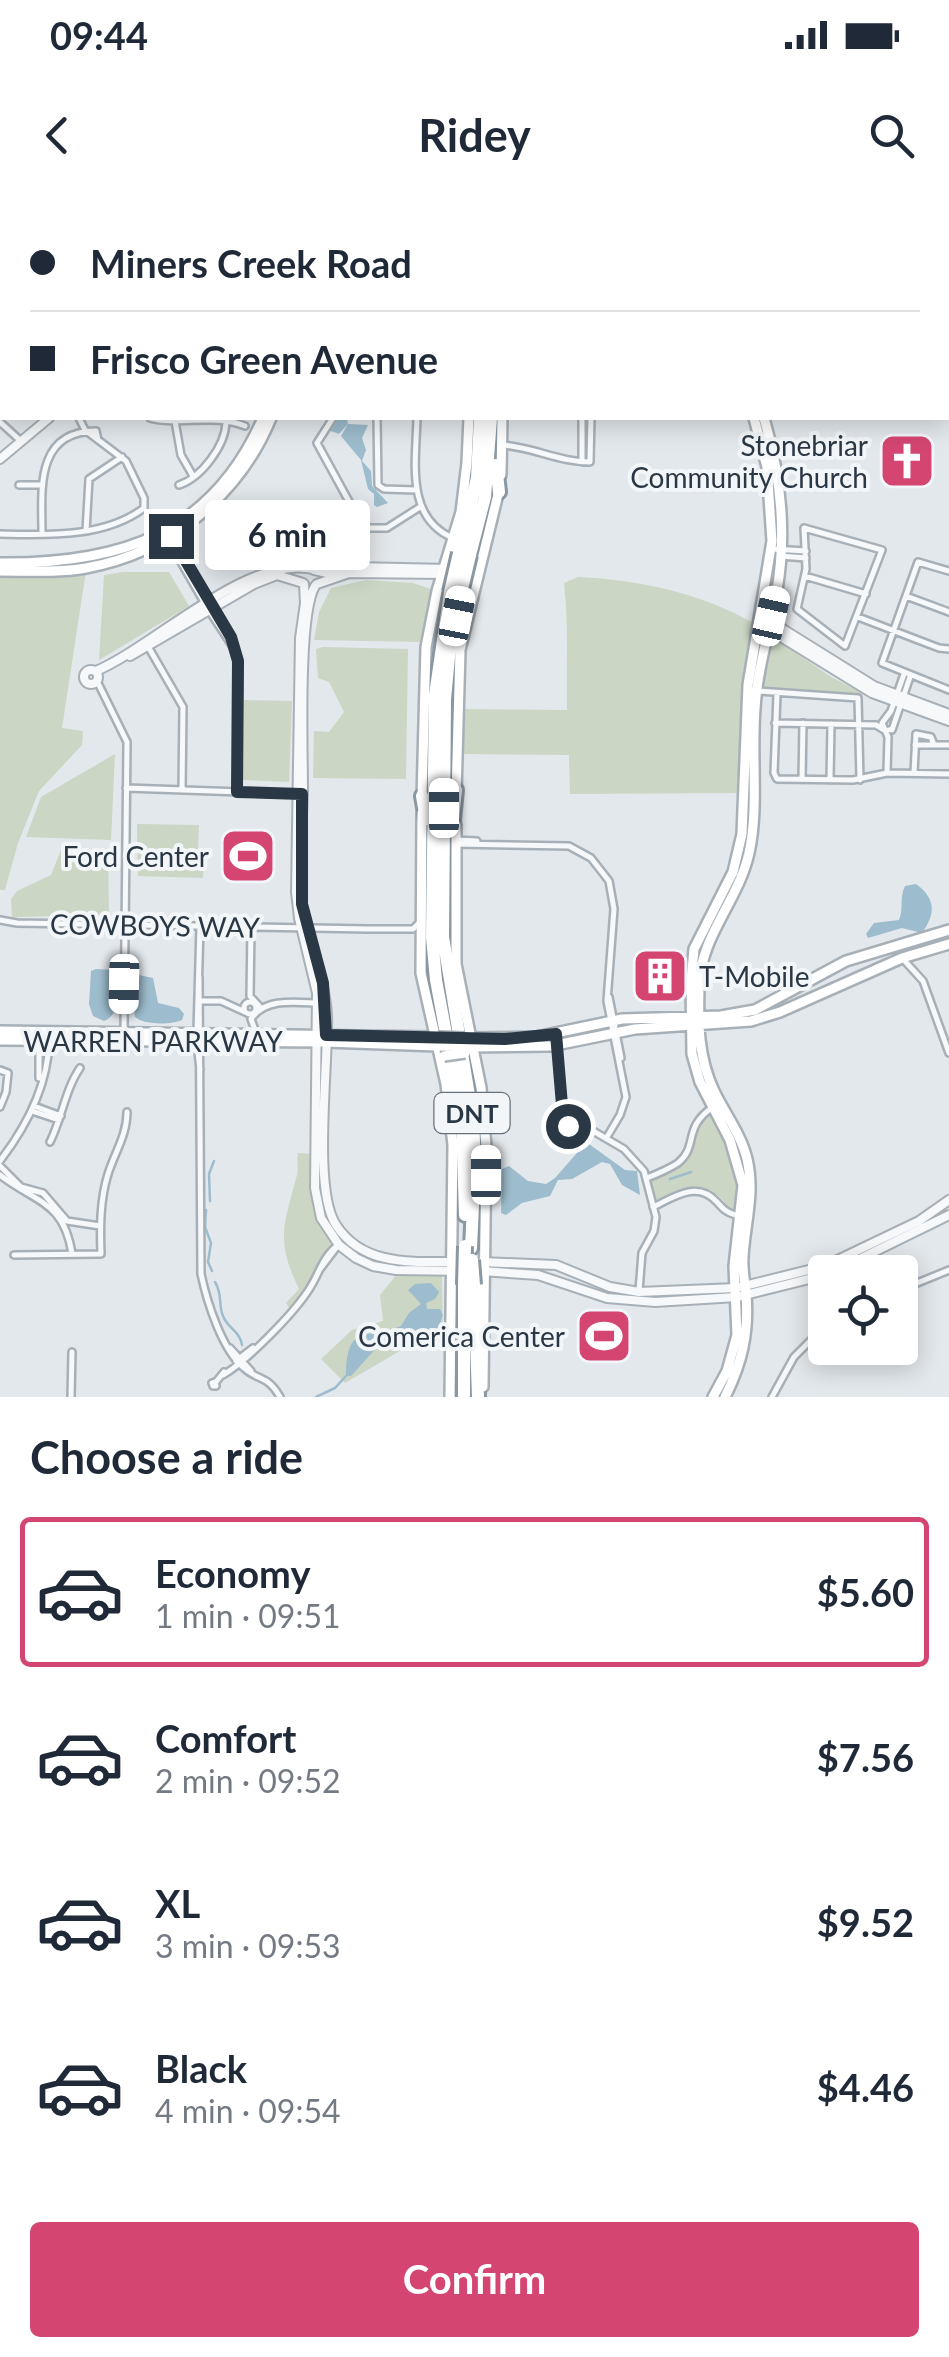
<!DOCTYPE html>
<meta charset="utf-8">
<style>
:root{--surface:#fff;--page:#f2f2f3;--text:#1f2937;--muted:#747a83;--line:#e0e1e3;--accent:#d44572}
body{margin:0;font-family:Lato,sans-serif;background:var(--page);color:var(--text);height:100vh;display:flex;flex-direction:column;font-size:38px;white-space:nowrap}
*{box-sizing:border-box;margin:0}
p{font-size:32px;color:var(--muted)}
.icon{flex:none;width:55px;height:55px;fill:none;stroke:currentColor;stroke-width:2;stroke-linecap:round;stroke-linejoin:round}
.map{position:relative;height:1197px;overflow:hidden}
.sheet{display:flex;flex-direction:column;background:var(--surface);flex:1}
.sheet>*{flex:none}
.banner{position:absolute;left:0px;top:0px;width:950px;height:220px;box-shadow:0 5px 25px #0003;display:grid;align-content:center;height:220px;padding:0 30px;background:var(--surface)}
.buttons{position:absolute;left:808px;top:1055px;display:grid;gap:20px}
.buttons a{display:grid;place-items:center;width:110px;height:110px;border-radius:10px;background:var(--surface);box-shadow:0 5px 25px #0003;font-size:50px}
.end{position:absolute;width:45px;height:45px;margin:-22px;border:12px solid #2a3845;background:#fff;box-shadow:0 0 0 5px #fff}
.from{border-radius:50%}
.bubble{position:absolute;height:70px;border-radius:10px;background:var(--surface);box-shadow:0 5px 25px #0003;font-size:32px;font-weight:700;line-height:70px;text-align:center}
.car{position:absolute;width:30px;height:60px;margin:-30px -15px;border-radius:12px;box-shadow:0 0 8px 2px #0007;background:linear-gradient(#fff 24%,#345 0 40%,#fff 0 76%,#345 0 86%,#fff 0)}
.banner b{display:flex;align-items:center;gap:35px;height:95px;font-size:38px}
.banner b+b{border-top:2px solid var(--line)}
.banner i{width:25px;height:25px;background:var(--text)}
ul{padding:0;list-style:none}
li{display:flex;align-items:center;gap:30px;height:150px;margin:0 20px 15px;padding:0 10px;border:5px solid transparent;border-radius:10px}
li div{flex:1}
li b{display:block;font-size:38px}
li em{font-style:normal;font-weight:700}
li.selected{border-color:var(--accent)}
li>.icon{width:90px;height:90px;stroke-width:1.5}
h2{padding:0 30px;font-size:45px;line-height:120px}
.action{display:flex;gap:20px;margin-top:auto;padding:20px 30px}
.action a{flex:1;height:115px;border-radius:10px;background:var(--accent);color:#fff;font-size:40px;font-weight:700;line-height:115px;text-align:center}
.status{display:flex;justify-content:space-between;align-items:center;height:70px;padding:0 50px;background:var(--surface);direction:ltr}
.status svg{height:28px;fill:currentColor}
header{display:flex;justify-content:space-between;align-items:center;height:130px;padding:0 30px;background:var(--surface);font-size:45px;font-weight:700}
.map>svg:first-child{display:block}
</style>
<div class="status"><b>09:44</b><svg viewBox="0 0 49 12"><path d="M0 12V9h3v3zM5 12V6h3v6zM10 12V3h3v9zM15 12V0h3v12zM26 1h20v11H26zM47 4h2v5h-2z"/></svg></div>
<header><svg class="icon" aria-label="back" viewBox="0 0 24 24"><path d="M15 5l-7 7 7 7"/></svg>Ridey<svg class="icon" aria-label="search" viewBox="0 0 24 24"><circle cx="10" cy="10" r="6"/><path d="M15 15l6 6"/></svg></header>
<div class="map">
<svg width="949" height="1197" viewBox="0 0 949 1197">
<rect width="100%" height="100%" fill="#e3e8ec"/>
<!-- green -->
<path fill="#cbd6c4" d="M86 371 62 528 83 531 82 545 39 591 18 643 5 690H0V374Z
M123 372H169L189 406 99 460 104 375Z
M578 377C639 380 702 393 755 424L743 500 740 593 570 594 569 555 462 554 463 509 567 510C566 467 569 426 564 383Z
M366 380 413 383 431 389 420 442 314 440 319 412 331 388Z
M776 439 831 477 865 494 762 487 771 441Z
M323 447 408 449 406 579 313 578 314 531 329 532 344 512 329 482 318 478 316 449Z
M244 500 292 501 289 582 242 580Z
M115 554 111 640 26 637 41 597Z
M137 624 199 625 198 650 204 651 203 678 138 676Z
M108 648 109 715 12 717 11 699 17 691 51 675 61 650Z
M706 914 715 917C731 944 740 978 739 1009L735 1012 722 1005 724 1001C701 978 680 987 655 1001L651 979 667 970 668 973C687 964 693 951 698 932L694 930Z
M298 953 313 954V993L334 1043 290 1109 286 1103 299 1089C275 1039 284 1025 297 975 299 966 296 961 298 953Z
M398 1073H442L443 1141 405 1148 345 1183 321 1159 352 1130 383 1121 380 1095Z"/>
<!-- water -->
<path fill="#9dbccd" d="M337 218H347L348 224 368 225 362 238 366 250 362 261 371 271 372 286 388 303 377 307 374 305V294L368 289 361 260 341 236 348 224 339 234 328 230Z
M916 684C937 699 935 715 922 733L902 728 868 738 866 734 874 723 899 720C904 709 899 698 905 686Z
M96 769 113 770C116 787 123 814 104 821L93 816 89 804 91 771Z
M139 775 153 778 158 803 179 808 184 814 182 820C171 825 144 825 135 817L131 785Z
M589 944 625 970 637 971 640 995 622 985 610 964 602 962 572 979 558 980 550 996 522 1003 506 1015 501 1013 502 969 509 966 528 981 546 984 555 978 584 945Z
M431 1083 439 1092 435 1099 426 1103 427 1109H440L443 1115 438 1129 424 1132 422 1137 405 1141 396 1136 379 1145 351 1176H346C347 1124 363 1140 401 1126L409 1113 421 1104 408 1090 415 1084Z"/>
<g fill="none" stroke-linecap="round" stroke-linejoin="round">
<!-- stream -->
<path stroke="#9dbccd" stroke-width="2.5" d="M0 35 2 36
M670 979 691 972
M210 1001 209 974 214 961
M206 1010 205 1027 211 1043 208 1062 212 1071
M215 1082C223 1095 218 1104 223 1116 228 1129 240 1131 242 1145
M316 1197 335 1188 346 1176"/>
<!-- minor casing -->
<g stroke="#a8b0b7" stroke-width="10">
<path id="minor" d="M121 0V2
M251 0 252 2
M310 0V2
M933 0 937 2
M83 2 88 0
M169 2V0
M823 2V0
M942 2V0
M948 9 949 10
M0 193 2 191
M150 218C179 226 215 213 245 226
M333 218 317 243 352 307 343 326V368
M377 218 378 285 384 289 416 290
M417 218C416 261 405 318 453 338
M175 221 181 255 193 276
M0 222 22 242
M502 245C533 247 559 262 590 262L591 218
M582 262V218
M19 285H42
M179 285C201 278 225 246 226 223
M343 328H387L420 307
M804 328 882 350 845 446 797 409 806 369Z
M86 331 89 279 122 257
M0 334C48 335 104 338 144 308V298L126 261 85 230 79 218
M42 334C42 292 34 231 96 231L98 240
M171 336 231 437 239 461 237 592
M167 338 204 402
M772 349 806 351
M780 356 806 358
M949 371 918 362 882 463 949 490
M805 376 866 394
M906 396 949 412
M210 412 231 444
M858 417 939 448 949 449
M146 443 183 507 182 590
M97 481 127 542 124 831
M758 491 858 498 860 580
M777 494 774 573 777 579 853 580 887 573 949 574
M775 523 876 525 886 531 892 529
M892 530 910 477
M915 545H949
M887 573 888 537 882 523 891 511 904 474
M914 573 916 534 931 537 934 545
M802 579 803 523
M830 580 831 524
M126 588 298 594
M455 640 477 641
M457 644 569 646 591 658 609 681 614 709 607 801 626 897 620 915 607 937
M0 720 17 723 369 729H413L419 723
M251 728 250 796 260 807
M903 759 923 781 949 853
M199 777 201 1074C207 1102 222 1150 244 1168 258 1181 268 1175 280 1197
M609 797 621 858
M200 801H221L245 812
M244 808a6 6 0 1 1 12 0a6 6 0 1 1-12 0Z
M197 832 200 726
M256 833 251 819C265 798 294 802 316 803
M556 835 562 905 555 920 560 927H567L571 922 569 915 559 912
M197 843 200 870
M0 870 8 873 6 892 0 907
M39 878V839
M34 906 61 916
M32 911 59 920
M571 918 624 949 644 971 656 1017 654 1031 642 1053 639 1091
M50 942C62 918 65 890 80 868
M0 961C26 927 48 886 49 841
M0 966 21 987 43 993 67 1021 100 1026
M0 975C36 1003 64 1001 72 1054
M647 978C657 974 669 969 678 963 699 946 682 928 713 907
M653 1007C674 997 697 980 717 1002 724 1010 726 1012 738 1016
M14 1055 101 1054C100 1027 100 1000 108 974 115 952 127 935 127 912
M320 1069 339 1044
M900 1090 949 1070
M230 1148 251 1171
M236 1161 253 1148
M223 1175C247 1161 292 1115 308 1091 319 1075 322 1057 338 1045
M215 1182 216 1186H213L212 1183Z
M216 1182 224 1172
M71 1197 72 1152
M772 1197 794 1157 825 1126"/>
</g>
<!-- tertiary casing -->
<g stroke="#a8b0b7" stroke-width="12">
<path id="tertiary" d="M218 0 220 2
M0 259 49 218
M314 370 327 373 354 367 449 369
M304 384 305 403 300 438 296 692 299 718 317 793 315 988 321 1018 339 1045 356 1058 373 1066 396 1070 467 1071
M317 384 349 373 445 374
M315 386C298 415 303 549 303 590 302 627 298 666 302 704 306 742 325 776 327 815 329 863 312 989 336 1025 365 1070 421 1061 468 1062
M762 416 874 486 949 514
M760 424 872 493 949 521
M130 456 254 384 277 375 303 383
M84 477a7 7 0 1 1 14 0a7 7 0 1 1-14 0Z
M96 471C155 446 247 354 313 369
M482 1062 556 1065 610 1087 639 1092 736 1088 825 1066 919 1021 949 1000
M481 1071 538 1075 607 1098 655 1102 737 1097 825 1075
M833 1072 949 1015"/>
</g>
<!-- secondary casing -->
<g stroke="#a8b0b7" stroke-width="14">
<path id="secondary" d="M455 0 456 2
M735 0V2
M484 2V0
M728 2V0
M948 30H949
M948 39H949
M501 275 502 218
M0 363C120 364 212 335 263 218
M0 371C28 371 57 373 86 368 169 353 239 296 271 218
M456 594 460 450 499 290
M422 598 426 447 437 391 461 312 467 263 469 218
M422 613 421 773 446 884 453 945 450 1197
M456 625V764L481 888 486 946 483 1187
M0 831 435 837
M467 838 536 837 622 819 721 816 755 810 846 761 949 730
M0 840 326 842 437 846
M469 847 551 846 635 829 751 821 780 812 902 758 949 744
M713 1197 727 1171 737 1135 734 1066 743 985 730 940 700 882 692 854 691 782 694 749 733 672 742 634 748 485 772 341 767 267 754 218
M725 1197C742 1163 749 1133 746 1095 745 1082 742 1070 743 1057 745 1023 755 993 747 959 741 934 725 914 714 891 698 857 698 824 699 787 700 736 738 702 749 653 759 608 751 556 755 509 757 469 770 430 777 390 787 332 780 273 764 218"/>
</g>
<!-- motorway casing -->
<g stroke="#8a98a3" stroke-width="18">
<path id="motorway" d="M463 0V2
M474 0 475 2
M496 265 499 292
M459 353 477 278 480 218
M470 355 485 297 491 218
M450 392 435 495 432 737 436 780 462 920 465 1015
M461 393 449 457 445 499 443 737 473 920 475 962 471 1048
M422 596 426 619
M452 629 456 590
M474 1085 478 1197
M464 1197V1085"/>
</g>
<!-- minor -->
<use href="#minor" stroke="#f6f8fa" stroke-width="5"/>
<!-- tertiary -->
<use href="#tertiary" stroke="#f6f8fa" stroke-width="8"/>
<!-- secondary -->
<use href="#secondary" stroke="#fff" stroke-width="9"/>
<!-- motorway -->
<use href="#motorway" stroke="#fff" stroke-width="12"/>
<!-- secondary-bridge casing -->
<g stroke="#a8b0b7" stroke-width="14" stroke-linecap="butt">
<path id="secondary-bridge" d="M438 837 465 838
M440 846 467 847
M444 856 465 853"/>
</g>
<!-- motorway-bridge casing -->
<g stroke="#8a98a3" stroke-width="18" stroke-linecap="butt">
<path id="motorway-bridge" d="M450 392 459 353
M461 393 470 355
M472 1060 474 1085
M464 1085 465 1046"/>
</g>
<!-- secondary-bridge -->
<use href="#secondary-bridge" stroke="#fff" stroke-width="9"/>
<!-- motorway-bridge -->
<use href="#motorway-bridge" stroke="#fff" stroke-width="12"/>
</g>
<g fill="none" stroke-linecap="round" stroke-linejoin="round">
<!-- route -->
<path stroke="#2a3845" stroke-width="12" d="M171 336 231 437 238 461 237 592 302 594V704L323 783 326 835 505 839 556 834 562 905 570 918 568 926"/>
</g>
<!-- icons -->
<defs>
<g id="church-square" transform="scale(2.875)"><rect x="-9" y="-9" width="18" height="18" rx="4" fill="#d44572" stroke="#f3f6f9"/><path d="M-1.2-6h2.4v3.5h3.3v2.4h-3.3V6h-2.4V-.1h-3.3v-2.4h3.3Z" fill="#fff"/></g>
<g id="stadium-square" transform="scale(2.875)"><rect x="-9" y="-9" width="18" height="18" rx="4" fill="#d44572" stroke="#f3f6f9"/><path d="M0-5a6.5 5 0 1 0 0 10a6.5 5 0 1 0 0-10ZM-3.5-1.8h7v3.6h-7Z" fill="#fff"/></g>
<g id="building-square" transform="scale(2.875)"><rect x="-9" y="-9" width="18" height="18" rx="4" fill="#d44572" stroke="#f3f6f9"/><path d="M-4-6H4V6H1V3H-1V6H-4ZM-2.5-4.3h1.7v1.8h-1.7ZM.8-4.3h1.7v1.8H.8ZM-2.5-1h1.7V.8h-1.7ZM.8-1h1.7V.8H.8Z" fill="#fff"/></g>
</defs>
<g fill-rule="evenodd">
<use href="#church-square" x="907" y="261"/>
<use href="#stadium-square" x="248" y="656"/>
<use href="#building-square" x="660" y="776"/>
<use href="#stadium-square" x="604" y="1136"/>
</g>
<g text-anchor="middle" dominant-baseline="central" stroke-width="8" stroke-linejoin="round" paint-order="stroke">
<!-- shield labels -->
<rect fill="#f3f6f9" stroke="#66717b" stroke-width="2.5" x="434.5" y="893" width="75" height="40" rx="8"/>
<g font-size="25" font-weight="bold" fill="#2a3845">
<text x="472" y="913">DNT</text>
</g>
<!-- poi labels -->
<g font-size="28" fill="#2a3845" stroke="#f3f6f9" text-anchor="end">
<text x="868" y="245">Stonebriar<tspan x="868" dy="32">Community Church</tspan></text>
<text x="209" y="656">Ford Center</text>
<text x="699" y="776" text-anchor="start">T-Mobile</text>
<text x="565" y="1136">Comerica Center</text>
</g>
<!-- street labels -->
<g font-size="28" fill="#2a3845" stroke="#f3f6f9">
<text transform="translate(155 725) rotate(1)">COWBOYS WAY</text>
<text x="153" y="841">WARREN PARKWAY</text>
</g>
</g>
</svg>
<div class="buttons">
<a><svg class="icon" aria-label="locate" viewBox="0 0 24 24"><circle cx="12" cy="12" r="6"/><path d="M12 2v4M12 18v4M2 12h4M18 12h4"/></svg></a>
</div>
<i class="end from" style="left:568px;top:926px"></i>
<i class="end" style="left:171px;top:336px"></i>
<div class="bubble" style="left:205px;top:300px;width:165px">6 min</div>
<i class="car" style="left:457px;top:416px;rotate:11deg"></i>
<i class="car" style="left:771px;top:416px;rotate:13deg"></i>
<i class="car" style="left:444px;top:608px;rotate:0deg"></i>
<i class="car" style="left:124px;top:784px;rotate:181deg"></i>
<i class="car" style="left:486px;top:975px;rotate:0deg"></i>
<div class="banner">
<b><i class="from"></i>Miners Creek Road</b>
<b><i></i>Frisco Green Avenue</b>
</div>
</div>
<section class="sheet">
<h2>Choose a ride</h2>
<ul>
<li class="selected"><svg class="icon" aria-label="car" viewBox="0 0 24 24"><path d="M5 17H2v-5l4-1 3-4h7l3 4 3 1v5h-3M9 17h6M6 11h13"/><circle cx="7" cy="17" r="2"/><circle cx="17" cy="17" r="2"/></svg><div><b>Economy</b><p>1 min · 09:51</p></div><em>$5.60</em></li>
<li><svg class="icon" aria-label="car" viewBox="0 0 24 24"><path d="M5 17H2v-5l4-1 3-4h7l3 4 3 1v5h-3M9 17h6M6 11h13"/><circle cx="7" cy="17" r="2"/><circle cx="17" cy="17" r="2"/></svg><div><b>Comfort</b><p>2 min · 09:52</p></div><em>$7.56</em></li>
<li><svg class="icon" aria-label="car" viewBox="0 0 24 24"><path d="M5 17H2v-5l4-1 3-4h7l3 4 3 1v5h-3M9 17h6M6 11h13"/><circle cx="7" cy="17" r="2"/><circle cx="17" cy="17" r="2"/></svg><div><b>XL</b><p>3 min · 09:53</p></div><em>$9.52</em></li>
<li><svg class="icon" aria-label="car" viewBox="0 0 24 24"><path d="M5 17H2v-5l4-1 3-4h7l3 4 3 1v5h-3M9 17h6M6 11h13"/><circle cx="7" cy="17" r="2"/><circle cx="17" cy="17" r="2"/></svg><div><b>Black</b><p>4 min · 09:54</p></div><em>$4.46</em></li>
</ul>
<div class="action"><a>Confirm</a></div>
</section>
